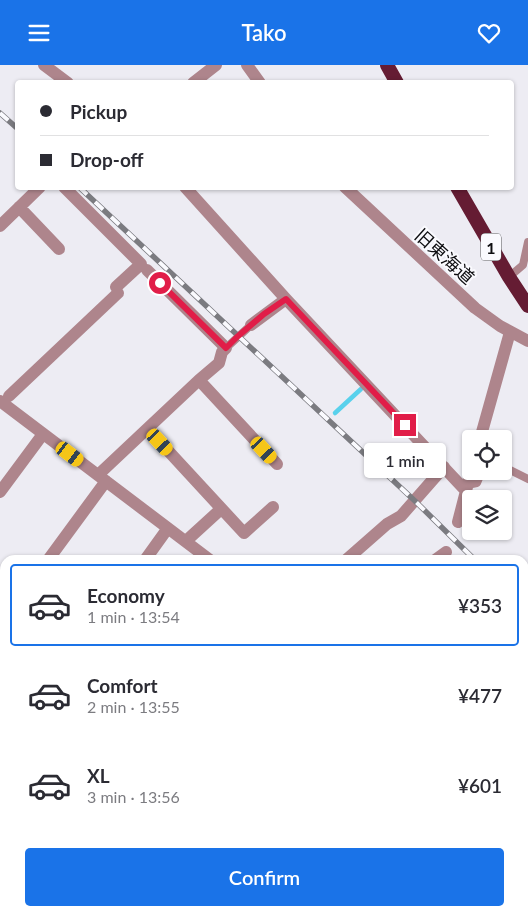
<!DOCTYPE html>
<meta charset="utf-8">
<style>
:root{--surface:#fff;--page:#f2f2f3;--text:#2b2b33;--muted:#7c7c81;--line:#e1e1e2;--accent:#1a73e8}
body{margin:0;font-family:Lato,"Noto Sans JP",sans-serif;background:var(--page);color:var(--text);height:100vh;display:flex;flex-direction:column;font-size:19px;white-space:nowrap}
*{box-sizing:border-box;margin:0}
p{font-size:16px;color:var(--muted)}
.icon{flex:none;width:28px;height:28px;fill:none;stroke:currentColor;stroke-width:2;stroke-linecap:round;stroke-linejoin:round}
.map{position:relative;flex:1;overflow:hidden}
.sheet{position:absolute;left:0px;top:490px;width:529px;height:361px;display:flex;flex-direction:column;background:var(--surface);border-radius:15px 15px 0 0;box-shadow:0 1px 4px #0004}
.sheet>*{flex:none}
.banner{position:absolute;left:15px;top:15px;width:499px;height:110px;border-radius:5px;box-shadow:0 1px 4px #0004;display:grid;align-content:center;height:110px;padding:0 25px;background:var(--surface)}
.controls{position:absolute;left:462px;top:365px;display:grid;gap:10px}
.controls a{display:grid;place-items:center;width:50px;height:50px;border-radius:5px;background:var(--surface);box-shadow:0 1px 4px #0004;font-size:25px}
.end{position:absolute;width:22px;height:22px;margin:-11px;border:6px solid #e11d48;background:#fff;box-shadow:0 0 0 2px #fff}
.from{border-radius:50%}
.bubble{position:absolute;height:35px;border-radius:5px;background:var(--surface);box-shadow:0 1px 4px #0004;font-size:16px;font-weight:600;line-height:35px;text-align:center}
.car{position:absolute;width:15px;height:30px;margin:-15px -8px;border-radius:6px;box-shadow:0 0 4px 1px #0007;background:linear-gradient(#f5c518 24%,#345 0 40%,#f5c518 0 76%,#345 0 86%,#f5c518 0)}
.banner b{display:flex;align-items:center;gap:18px;height:48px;font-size:19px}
.banner b+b{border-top:1px solid var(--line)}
.banner i{width:12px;height:12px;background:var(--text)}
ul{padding:9px 0 0;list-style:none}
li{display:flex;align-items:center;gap:15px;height:82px;margin:0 10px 8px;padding:0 15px;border:2px solid transparent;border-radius:5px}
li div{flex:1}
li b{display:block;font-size:19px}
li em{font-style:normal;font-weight:600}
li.selected{border-color:var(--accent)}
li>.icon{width:45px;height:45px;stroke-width:1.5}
.cta{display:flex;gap:10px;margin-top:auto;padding:10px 25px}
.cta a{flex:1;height:58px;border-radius:5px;background:var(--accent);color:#fff;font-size:20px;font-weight:600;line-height:58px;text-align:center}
header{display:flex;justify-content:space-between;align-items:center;height:65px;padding:0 25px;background:var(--accent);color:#fff;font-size:22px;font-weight:600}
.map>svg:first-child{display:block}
</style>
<header><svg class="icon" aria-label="menu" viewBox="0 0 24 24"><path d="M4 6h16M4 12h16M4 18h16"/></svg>Tako<svg class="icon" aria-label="heart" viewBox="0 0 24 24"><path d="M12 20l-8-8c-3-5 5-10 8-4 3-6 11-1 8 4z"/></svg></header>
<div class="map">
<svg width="528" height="851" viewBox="0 0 528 851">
<rect width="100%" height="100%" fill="#edecf3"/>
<!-- green -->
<path fill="#99d7aa" d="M291 846H497L493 851H287Z"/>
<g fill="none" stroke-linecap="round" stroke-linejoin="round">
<!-- stream -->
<path stroke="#59d1ec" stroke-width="4.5" d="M335 348 361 324"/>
<!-- service -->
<path stroke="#ae858c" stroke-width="8" d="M509 212 523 200 528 177
M226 283 251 260
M504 402 528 414
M467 420 477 418 482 406
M0 560 5 553"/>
<!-- minor -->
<path stroke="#ae858c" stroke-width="12" d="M44 0 68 18
M247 0 260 18
M193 18 216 0
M64 122 141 199 116 222
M185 122 286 234 466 426 471 406
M345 122 475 243 500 261 528 276
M19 142 59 184
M0 161 40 122
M147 205 226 283 222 287 219 298 199 315
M251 260 286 234
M9 331 118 228
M0 336 210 495
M148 364 244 468 273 442
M480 374 510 267
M98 410 199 315 277 399
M0 427 43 369
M458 457 466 426
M186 476 221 444
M48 495 106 416
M145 495 168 463
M346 495 387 459 401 451 444 402
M435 495 446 487
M0 515 5 519
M0 693 5 686
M0 726 5 719
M524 732 528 735
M0 805 5 809
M0 829 5 822
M52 846 58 851
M266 851 270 846"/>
<!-- trunk -->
<path stroke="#651c33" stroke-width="14" d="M387 0 397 18
M457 122 509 212 528 241"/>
<!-- rail casing -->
<g stroke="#7b7b80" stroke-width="5.5">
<path id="rail" d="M0 48 18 64
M79 122 415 436 475 495
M524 547 528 552"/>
</g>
<!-- rail -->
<use href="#rail" stroke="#fafafe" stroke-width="4" stroke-dasharray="11" stroke-linecap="butt"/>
</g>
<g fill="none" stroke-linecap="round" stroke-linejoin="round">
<!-- route -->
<path stroke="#e11d48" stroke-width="6" d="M160 218 226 283 237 272 264 249 286 234 405 360"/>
</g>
<g text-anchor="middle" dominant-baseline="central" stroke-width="4" stroke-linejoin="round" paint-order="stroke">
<!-- shield labels -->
<rect fill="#fafafe" stroke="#545457" stroke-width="1" x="481" y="168.5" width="20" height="27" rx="4"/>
<g font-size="16" font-weight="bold" fill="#0d0d10">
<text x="491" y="182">1</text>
</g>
<!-- street labels -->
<g font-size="18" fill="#0d0d10" stroke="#fafafe">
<text transform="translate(445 191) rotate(42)">旧東海道</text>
</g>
</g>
</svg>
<div class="controls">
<a><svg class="icon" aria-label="locate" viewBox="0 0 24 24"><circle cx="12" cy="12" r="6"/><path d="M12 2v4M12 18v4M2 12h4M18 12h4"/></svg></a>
<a><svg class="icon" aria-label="layers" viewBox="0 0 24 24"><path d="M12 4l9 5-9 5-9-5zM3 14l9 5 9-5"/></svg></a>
</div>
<i class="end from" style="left:160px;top:218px"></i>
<i class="end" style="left:405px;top:360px"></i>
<div class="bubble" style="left:364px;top:378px;width:82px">1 min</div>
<i class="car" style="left:160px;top:377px;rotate:137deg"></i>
<i class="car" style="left:264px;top:385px;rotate:137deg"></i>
<i class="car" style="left:70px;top:389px;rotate:127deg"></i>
<div class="banner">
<b><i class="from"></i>Pickup</b>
<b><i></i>Drop-off</b>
</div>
<section class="sheet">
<ul>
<li class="selected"><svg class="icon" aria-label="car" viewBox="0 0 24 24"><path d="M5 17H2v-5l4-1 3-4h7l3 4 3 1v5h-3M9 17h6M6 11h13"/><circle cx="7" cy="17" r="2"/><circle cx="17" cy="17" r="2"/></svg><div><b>Economy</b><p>1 min · 13:54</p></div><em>¥353</em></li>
<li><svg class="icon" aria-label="car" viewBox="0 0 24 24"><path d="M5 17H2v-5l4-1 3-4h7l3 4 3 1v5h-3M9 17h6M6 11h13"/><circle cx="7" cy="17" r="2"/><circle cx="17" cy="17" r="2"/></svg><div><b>Comfort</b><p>2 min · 13:55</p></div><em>¥477</em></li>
<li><svg class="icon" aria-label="car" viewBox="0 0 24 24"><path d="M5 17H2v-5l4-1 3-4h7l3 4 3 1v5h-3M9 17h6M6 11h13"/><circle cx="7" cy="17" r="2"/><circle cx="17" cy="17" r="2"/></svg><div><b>XL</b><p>3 min · 13:56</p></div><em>¥601</em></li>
</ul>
<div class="cta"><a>Confirm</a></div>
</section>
</div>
